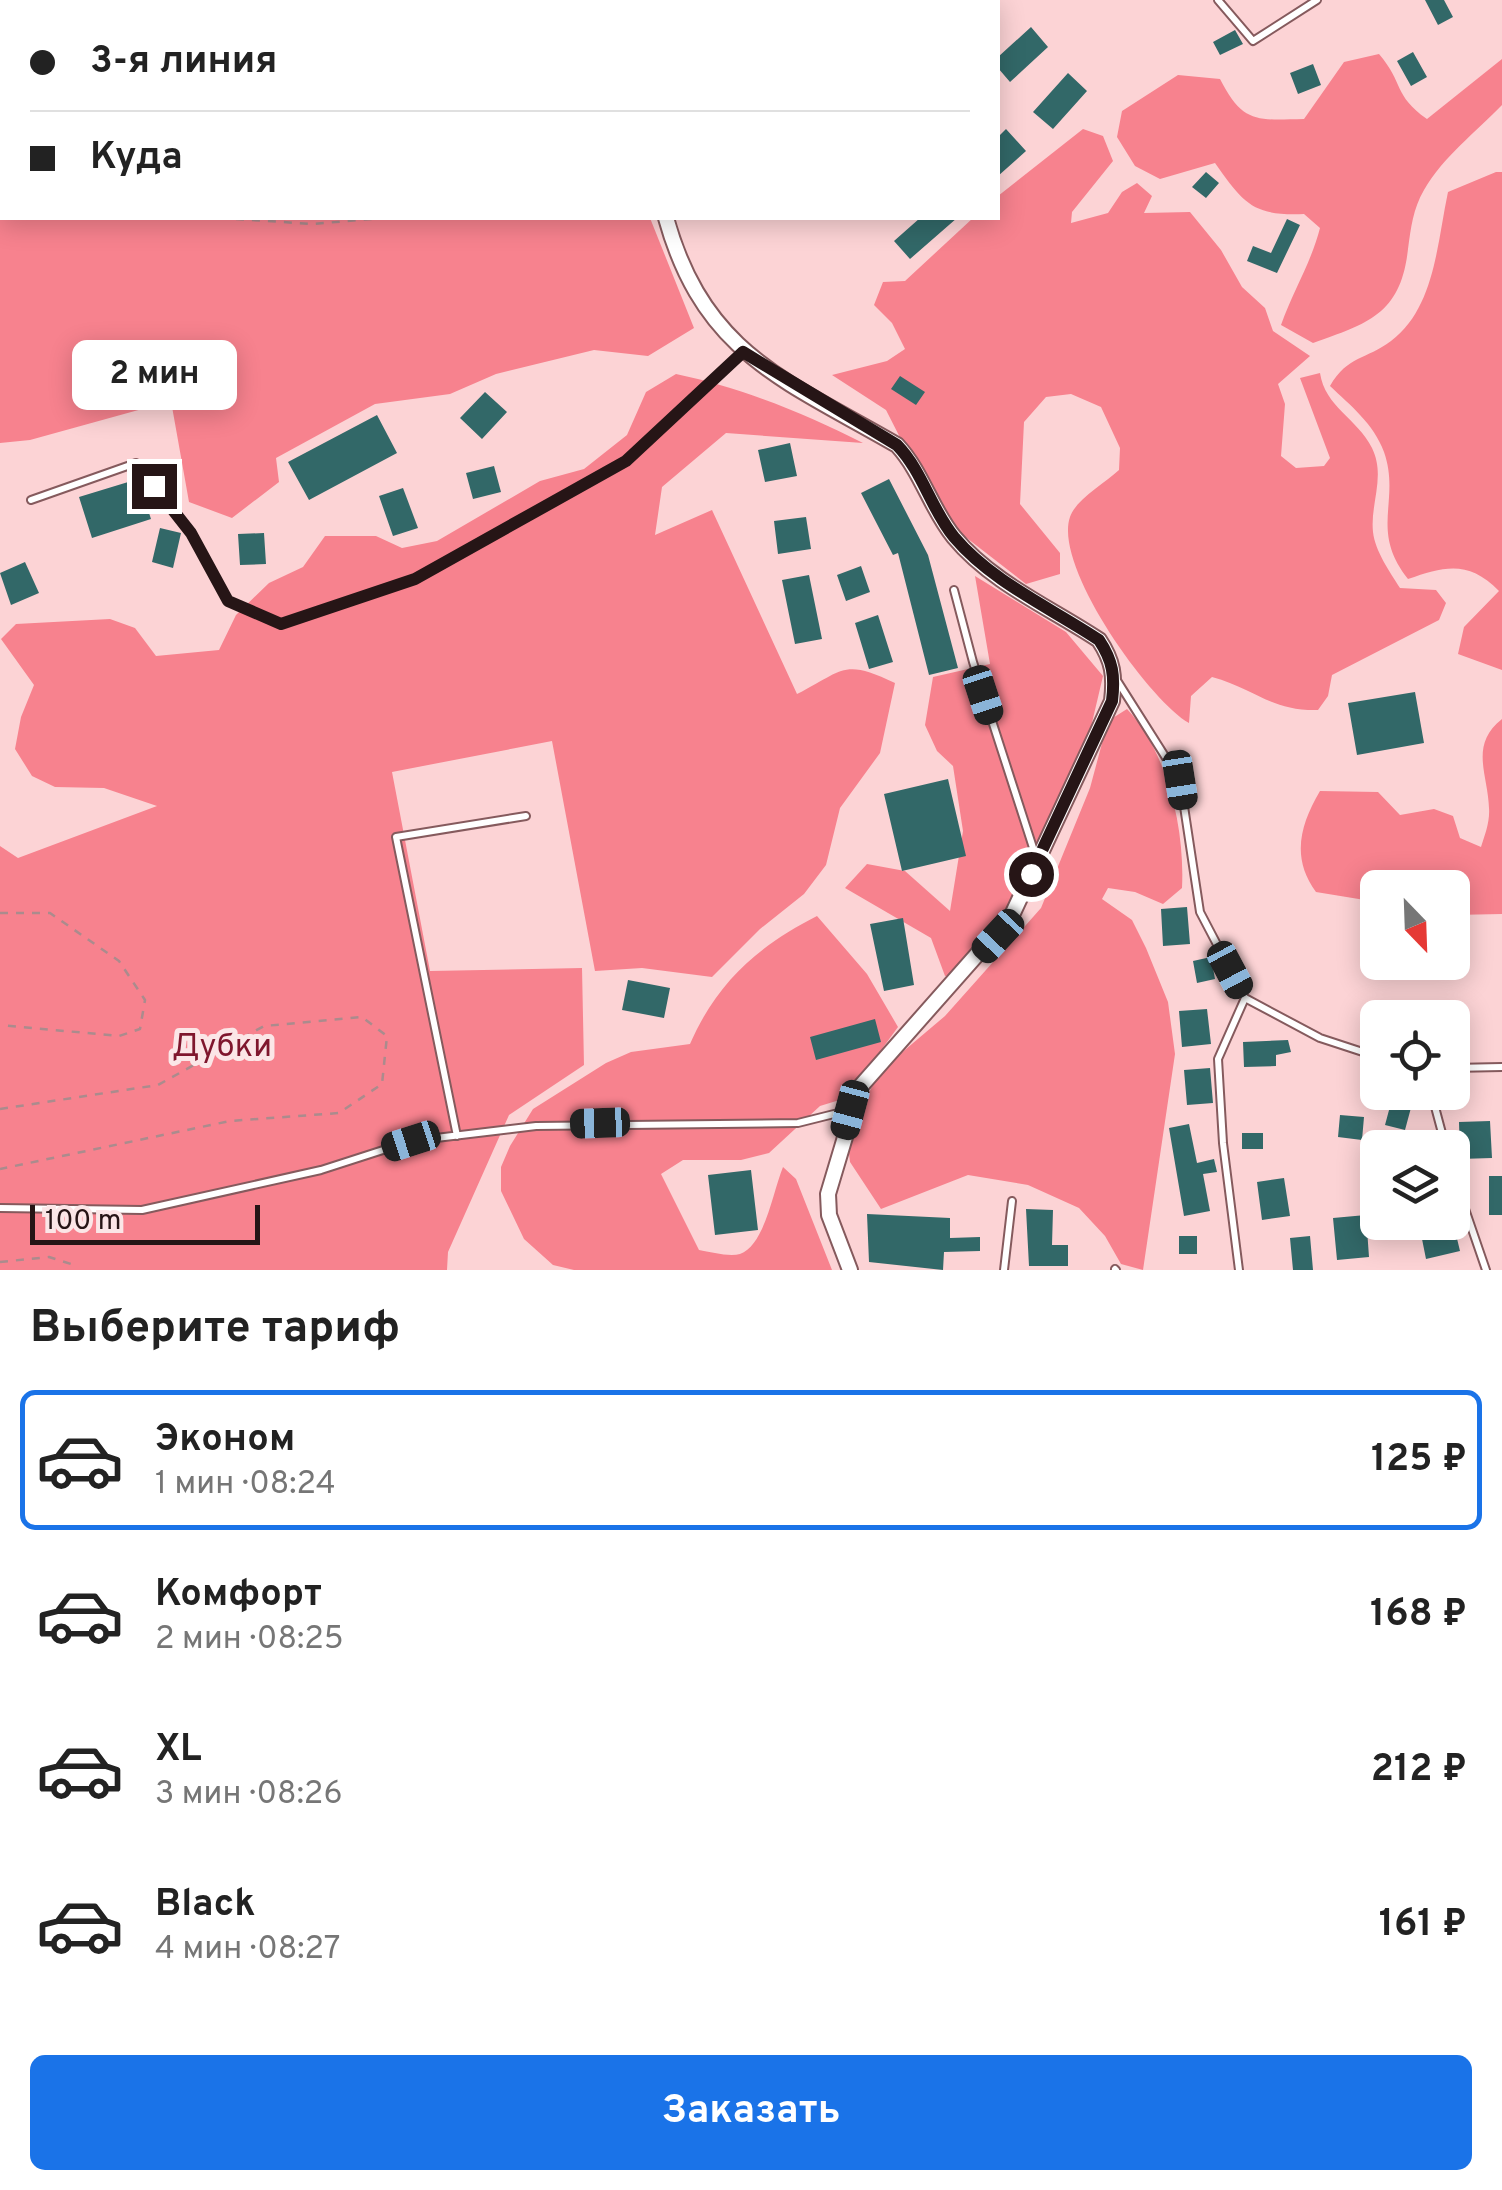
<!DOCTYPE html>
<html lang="ru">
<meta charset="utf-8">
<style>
:root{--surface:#fff;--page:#f2f2f2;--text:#222;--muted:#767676;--line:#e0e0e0;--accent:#1a73e8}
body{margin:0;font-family:Overpass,sans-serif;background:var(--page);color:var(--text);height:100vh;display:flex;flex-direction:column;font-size:38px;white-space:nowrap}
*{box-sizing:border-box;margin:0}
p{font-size:32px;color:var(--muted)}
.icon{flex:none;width:55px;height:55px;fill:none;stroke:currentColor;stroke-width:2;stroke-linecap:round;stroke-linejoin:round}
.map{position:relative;height:1270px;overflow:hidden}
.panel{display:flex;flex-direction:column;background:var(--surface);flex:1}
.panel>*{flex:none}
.guide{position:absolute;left:0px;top:0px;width:1000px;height:220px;box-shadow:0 5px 25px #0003;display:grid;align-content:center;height:220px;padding:0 30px;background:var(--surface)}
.needle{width:65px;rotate:157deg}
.fabs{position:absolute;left:1360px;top:870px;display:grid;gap:20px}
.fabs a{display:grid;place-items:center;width:110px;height:110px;border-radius:15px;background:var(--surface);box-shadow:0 5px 25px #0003;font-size:50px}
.scale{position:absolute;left:30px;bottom:25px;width:230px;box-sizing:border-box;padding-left:10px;border:5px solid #261516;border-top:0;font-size:28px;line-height:35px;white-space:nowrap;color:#261516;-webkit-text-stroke:8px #fbe6e7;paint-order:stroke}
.end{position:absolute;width:45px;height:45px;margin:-22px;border:12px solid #261516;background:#fff;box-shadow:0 0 0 5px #fff}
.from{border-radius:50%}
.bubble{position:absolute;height:70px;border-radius:15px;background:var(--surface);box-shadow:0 5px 25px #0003;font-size:32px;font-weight:700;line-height:70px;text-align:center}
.car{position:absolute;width:30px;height:60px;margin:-30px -15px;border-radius:12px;box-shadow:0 0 8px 2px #0007;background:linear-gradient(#222 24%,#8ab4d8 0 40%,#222 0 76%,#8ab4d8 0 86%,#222 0)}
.guide b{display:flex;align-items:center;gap:35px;height:95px;font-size:38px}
.guide b+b{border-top:2px solid var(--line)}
.guide i{width:25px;height:25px;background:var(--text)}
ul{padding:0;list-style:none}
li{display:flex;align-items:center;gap:30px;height:140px;margin:0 20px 15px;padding:0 10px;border:5px solid transparent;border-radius:15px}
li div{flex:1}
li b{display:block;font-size:38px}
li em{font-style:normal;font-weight:700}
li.selected{border-color:var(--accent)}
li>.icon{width:90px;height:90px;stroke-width:1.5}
h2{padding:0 30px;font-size:45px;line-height:120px}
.cta{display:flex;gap:20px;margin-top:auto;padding:20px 30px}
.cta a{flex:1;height:115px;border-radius:15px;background:var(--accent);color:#fff;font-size:40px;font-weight:700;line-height:115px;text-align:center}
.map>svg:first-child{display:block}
</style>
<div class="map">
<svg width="1502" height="1270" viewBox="0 0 1502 1270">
<rect width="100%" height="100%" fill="#fcd3d5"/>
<!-- forest -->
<path fill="#f7828e" d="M0 0H608L2 2V218H650L694 328 648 356 594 350 496 374 450 394 375 404 276 458 279 482 232 518 189 502 171 401 30 440 0 443Z
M1379 54C1404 83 1393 95 1427 119L1502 59V105C1476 132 1443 157 1424 190 1413 209 1411 227 1408 249 1401 313 1370 323 1313 343L1281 325C1293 291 1311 263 1320 228L1304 214C1253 216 1244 204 1215 163L1160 179 1135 166 1117 137 1122 111 1178 75 1220 79C1243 124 1257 120 1304 119L1344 62Z
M1083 129 1103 136 1113 161 1072 212 1071 223 1108 213 1122 192 1137 183 1152 196 1144 213 1190 212 1221 250 1242 287 1265 308 1273 331 1310 356 1278 384 1285 404 1281 456 1296 468 1324 466 1330 458 1300 378 1320 373C1325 407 1357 418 1372 448 1386 477 1370 503 1373 532 1375 551 1390 572 1400 588L1436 590 1446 603 1439 620 1332 675 1328 696 1318 710C1270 711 1256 689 1212 677L1191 696 1189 723C1148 699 1053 566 1070 517 1076 499 1104 484 1119 470L1120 448 1101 407 1071 394 1046 397 1024 422 1020 504 1060 553V574L1026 584 941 518 886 410 832 375 887 361 905 349 892 323 874 305 883 282 905 281 973 218H998V196Z
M1496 172H1502V670L1458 654 1464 627 1499 591C1469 560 1445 566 1408 579 1369 530 1401 501 1384 452 1374 424 1350 405 1330 386 1348 355 1366 360 1391 341 1435 308 1437 243 1448 192Z
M676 374C739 387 805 413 863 443L726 433 662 487 655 535 712 510 797 694C844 670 843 658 895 683L880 753 840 808 826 865 804 894 760 929 712 977 642 968 595 971 552 741 392 772 430 971 582 968 584 1065 509 1115 448 1252 447 1270H0V846L18 858 157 806 104 788 55 787 32 776 15 749 21 717 34 685 1 639 16 624 110 619 135 628 156 656 219 650 236 615 269 583 303 567 325 536H376L402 548 437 541 540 481 584 469 627 435 646 392Z
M975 576 1066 632 1103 676 1091 727 1068 792 1021 872 1009 909 955 975 945 976 931 938 845 888 867 864 905 871 950 911 963 831 953 766 937 751 925 725 933 677 990 664Z
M1127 709C1168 753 1185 829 1182 888L1163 904 1135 892 1108 888 1102 899 1132 920 1146 948 1168 1002 1175 1054 1143 1270 1121 1264 1105 1236 1079 1208 1028 1185 968 1175 881 1209 850 1162 847 1136 880 1071 945 1016 1041 908 1090 788 1108 721Z
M1502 719V914L1453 915 1452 888H1378L1377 902 1316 892C1291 858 1300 825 1320 791L1378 792 1400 815 1434 809 1453 816 1460 838 1481 847C1485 834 1490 822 1489 808 1488 774 1469 745 1502 719Z
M817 916 867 974 898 1027 846 1098 820 1106 769 1153 741 1160H683L661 1174 699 1250C711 1252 729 1257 740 1254 765 1245 773 1191 783 1167L796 1179 832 1270H574L553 1265 524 1239 501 1191V1167L510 1146 533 1109 606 1063 631 1052 690 1044C717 982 758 946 817 916Z"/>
<!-- building -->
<path fill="#326868" d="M1425 0H1444L1453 17 1438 25Z
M1031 27 1048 47 1010 82 998 68V57Z
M1235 30 1243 44 1220 55 1213 42Z
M1413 52 1427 77 1411 86 1397 61Z
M1313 64 1321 85 1298 94 1290 73Z
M1068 73 1087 91 1053 129 1033 112Z
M1006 129 1026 151 998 176V137Z
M1206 172 1219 183 1206 198 1192 187Z
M920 218H957L910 259 894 241Z
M1287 219 1300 225 1277 273 1247 261 1253 246 1271 253Z
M900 376 925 392 916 405 891 389Z
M485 392 507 412 482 439 460 418Z
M377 415 397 453 309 500 288 462Z
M790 443 797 476 765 482 758 450Z
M494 466 501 492 473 499 466 473Z
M138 479 151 519 92 538 79 497Z
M889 479 928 555 958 668 929 675 898 553 893 555 861 493Z
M403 488 418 528 393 536 379 496Z
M806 517 811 549 778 554 774 521Z
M160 528 181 533 173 568 152 562Z
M264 533 266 564 240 565 238 534Z
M25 562 39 593 11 605 0 573Z
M861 566 870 592 846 601 837 575Z
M809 575 822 639 795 644 782 580Z
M878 615 893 662 869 669 855 623Z
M1415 692 1424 743 1357 755 1348 703Z
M948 779 966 856 902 871 884 794Z
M1187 907 1190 944 1163 946 1161 909Z
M903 918 914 985 884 991 870 924Z
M1211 957 1215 979 1197 983 1193 961Z
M628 980 670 988 664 1018 622 1010Z
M1207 1009 1211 1044 1182 1047 1179 1011Z
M875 1019 881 1042 816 1060 810 1037Z
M1288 1040 1291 1052 1276 1055V1066L1244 1067 1243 1042Z
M1210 1068 1213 1103 1187 1105 1184 1070Z
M1392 1099 1412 1104 1405 1130 1385 1125Z
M1340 1115 1364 1117 1362 1140 1338 1137Z
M1490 1121 1492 1158 1460 1159 1459 1122Z
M1189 1124 1197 1163 1214 1159 1217 1172 1203 1174 1210 1211 1184 1216 1169 1128Z
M1242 1133H1263V1149H1242Z
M751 1170 758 1230 715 1235 708 1175Z
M1489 1176H1502V1215H1489Z
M1284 1178 1290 1216 1262 1220 1257 1182Z
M1026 1209 1053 1210 1052 1245H1068V1266H1029Z
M867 1214 950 1218V1238L980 1237V1251L944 1252 943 1270 869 1262Z
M1366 1215 1369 1257 1337 1260 1333 1218Z
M1453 1222 1460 1251 1426 1259 1419 1224Z
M1179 1236H1197V1254H1179Z
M1310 1236 1313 1270H1293L1290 1238Z"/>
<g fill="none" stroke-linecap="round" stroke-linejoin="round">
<!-- lane casing -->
<g stroke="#855a5d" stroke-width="10">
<path id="lane" d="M1218 0 1253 41 1317 0
M31 500 136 463 191 533 228 601 281 624 415 579 626 461 743 352
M954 590 973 662 1036 857
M1118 682 1180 780 1200 912 1245 998 1320 1038 1378 1057
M1452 1068 1502 1067
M1431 1092 1446 1148
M457 1136 396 837 526 816
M1452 1171 1486 1270
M0 1208 142 1210 321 1170 411 1141 536 1126 798 1123 850 1110
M1115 1269 1116 1270
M1004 1270 1012 1201
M1239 1270 1223 1143 1218 1059 1245 998"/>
</g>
<!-- street casing -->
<g stroke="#855a5d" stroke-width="18">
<path id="street" d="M633 2V0
M666 218C704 354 785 380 897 445 922 472 931 509 954 537 992 583 1051 608 1099 640 1113 661 1115 676 1112 701L1012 915 860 1087 828 1194 829 1215 850 1270"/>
</g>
<!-- path -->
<path stroke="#ab8b8d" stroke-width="2.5" stroke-dasharray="8 8" stroke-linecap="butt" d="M180 2 181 0
M0 96H2
M220 218 313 224 382 218
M0 913H50L119 961 145 1000 140 1029 119 1036 0 1025
M0 1109 158 1085 264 1026 362 1017 387 1036 382 1084 339 1113 230 1121 0 1169
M0 1262 49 1257 71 1264 70 1270"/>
<!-- lane -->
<use href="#lane" stroke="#fff" stroke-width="6"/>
<!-- street -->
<use href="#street" stroke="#fff" stroke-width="14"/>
</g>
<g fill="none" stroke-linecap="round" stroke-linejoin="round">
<!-- route -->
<path stroke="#261516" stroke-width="12" d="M154 486 191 533 228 601 281 624 415 579 626 461 743 352 897 445C923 472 931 509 954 537 992 582 1051 608 1099 640 1113 661 1115 676 1112 701L1031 874"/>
</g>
<g text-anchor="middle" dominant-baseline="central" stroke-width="10" stroke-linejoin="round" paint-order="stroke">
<!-- park labels -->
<g font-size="32" fill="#7f162d" stroke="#fbe6e7">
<text x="222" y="1048">Дубки</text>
</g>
</g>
</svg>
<div class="fabs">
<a><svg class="needle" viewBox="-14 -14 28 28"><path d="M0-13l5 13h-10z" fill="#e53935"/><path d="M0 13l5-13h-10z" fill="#767676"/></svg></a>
<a><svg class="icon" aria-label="locate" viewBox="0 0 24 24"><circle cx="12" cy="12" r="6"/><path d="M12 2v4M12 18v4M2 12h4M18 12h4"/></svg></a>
<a><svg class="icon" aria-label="layers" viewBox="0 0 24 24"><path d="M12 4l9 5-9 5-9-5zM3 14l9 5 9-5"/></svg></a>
</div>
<div class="scale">100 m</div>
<i class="end from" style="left:1031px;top:874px"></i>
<i class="end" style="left:154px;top:486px"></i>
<div class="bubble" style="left:72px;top:340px;width:165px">2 мин</div>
<i class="car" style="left:983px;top:695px;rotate:162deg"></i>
<i class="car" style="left:1180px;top:780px;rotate:171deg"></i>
<i class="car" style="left:998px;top:936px;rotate:223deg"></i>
<i class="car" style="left:1230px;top:970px;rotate:152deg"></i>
<i class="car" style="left:850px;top:1110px;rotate:195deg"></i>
<i class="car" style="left:600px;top:1123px;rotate:268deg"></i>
<i class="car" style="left:411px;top:1141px;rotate:252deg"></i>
<div class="guide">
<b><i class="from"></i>3-я линия</b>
<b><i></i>Куда</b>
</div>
</div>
<section class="panel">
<h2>Выберите тариф</h2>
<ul>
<li class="selected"><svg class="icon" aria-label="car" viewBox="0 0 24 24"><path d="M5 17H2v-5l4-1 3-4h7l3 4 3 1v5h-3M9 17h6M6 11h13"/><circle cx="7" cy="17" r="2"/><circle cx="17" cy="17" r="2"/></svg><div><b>Эконом</b><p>1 мин · 08:24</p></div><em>125 ₽</em></li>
<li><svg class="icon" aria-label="car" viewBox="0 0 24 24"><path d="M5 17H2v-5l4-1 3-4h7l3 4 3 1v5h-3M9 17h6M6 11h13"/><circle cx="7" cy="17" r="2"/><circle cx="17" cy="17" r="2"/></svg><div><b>Комфорт</b><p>2 мин · 08:25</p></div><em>168 ₽</em></li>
<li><svg class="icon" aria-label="car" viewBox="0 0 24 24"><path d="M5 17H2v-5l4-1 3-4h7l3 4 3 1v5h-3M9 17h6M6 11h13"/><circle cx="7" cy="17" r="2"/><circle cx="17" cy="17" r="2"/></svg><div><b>XL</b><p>3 мин · 08:26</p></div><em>212 ₽</em></li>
<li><svg class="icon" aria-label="car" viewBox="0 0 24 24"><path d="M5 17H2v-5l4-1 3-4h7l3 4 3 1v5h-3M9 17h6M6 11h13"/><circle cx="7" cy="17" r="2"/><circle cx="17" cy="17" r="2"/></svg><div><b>Black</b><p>4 мин · 08:27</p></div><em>161 ₽</em></li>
</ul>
<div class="cta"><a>Заказать</a></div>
</section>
